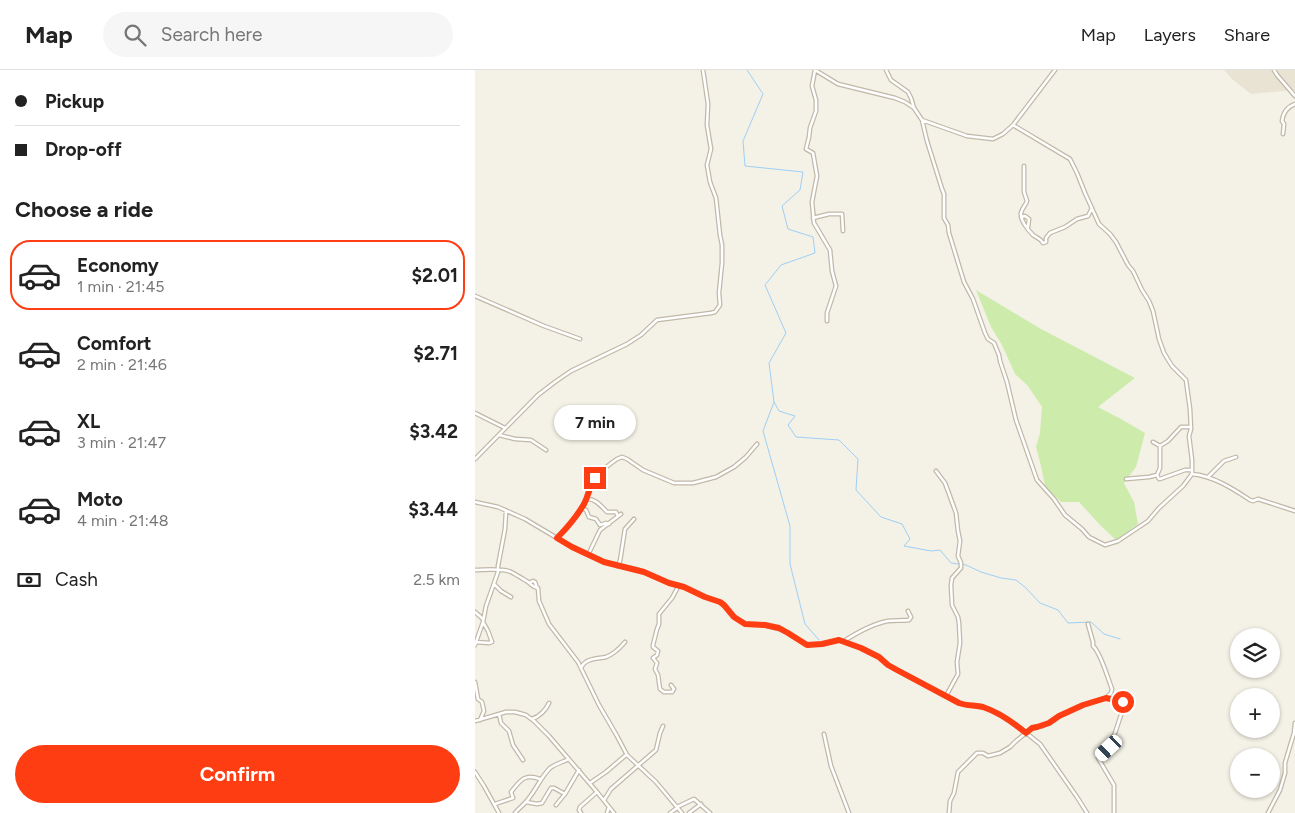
<!DOCTYPE html>
<meta charset="utf-8">
<style>
:root{--surface:#fff;--page:#f6f6f6;--text:#222;--muted:#767676;--line:#e0e0e0;--accent:#ff3d13}
body{margin:0;font-family:Figtree,sans-serif;background:var(--page);color:var(--text);height:100vh;display:flex;flex-direction:column;font-size:19px;white-space:nowrap}
*{box-sizing:border-box;margin:0}
p{font-size:16px;color:var(--muted)}
.icon{flex:none;width:28px;height:28px;fill:none;stroke:currentColor;stroke-width:2;stroke-linecap:round;stroke-linejoin:round}
.map{position:relative;flex:1;overflow:hidden}
.sheet{display:flex;flex-direction:column;background:var(--surface);width:475px}
.sheet>*{flex:none}
.top-card{display:grid;align-content:center;height:110px;padding:0 15px;background:var(--surface)}
.controls{position:absolute;left:755px;top:558px;display:grid;gap:10px}
.controls a{display:grid;place-items:center;width:50px;height:50px;border-radius:50%;background:var(--surface);box-shadow:0 1px 4px #0004;font-size:25px}
.end{position:absolute;width:22px;height:22px;margin:-11px;border:6px solid #ff3d13;background:#fff;box-shadow:0 0 0 2px #fff}
.from{border-radius:50%}
.bubble{position:absolute;height:35px;border-radius:18px;background:var(--surface);box-shadow:0 1px 4px #0004;font-size:16px;font-weight:700;line-height:35px;text-align:center}
.car{position:absolute;width:15px;height:30px;margin:-15px -8px;border-radius:6px;box-shadow:0 0 4px 1px #0007;background:linear-gradient(#fff 24%,#345 0 40%,#fff 0 76%,#345 0 86%,#fff 0)}
.top-card b{display:flex;align-items:center;gap:18px;height:48px;font-size:19px}
.top-card b+b{border-top:1px solid var(--line)}
.top-card i{width:12px;height:12px;background:var(--text)}
ul{padding:0;list-style:none}
li{display:flex;align-items:center;gap:15px;height:70px;margin:0 10px 8px;padding:0 5px;border:2px solid transparent;border-radius:20px}
li div{flex:1}
li b{display:block;font-size:19px}
li em{font-style:normal;font-weight:700}
li.on{border-color:var(--accent)}
li>.icon{width:45px;height:45px;stroke-width:1.5}
h2{padding:0 15px;font-size:22px;line-height:60px}
.pay{display:flex;align-items:center;gap:12px;height:55px;padding:0 15px;font-size:19px}
.pay p{margin-inline-start:auto}
.primary-button{display:flex;gap:10px;margin-top:auto;padding:10px 15px}
.primary-button a{flex:1;height:58px;border-radius:30px;background:var(--accent);color:#fff;font-size:20px;font-weight:700;line-height:58px;text-align:center}
header{display:flex;align-items:center;gap:30px;box-sizing:border-box;height:70px;padding:0 25px;background:var(--surface);border-bottom:1px solid var(--line)}
header strong{font-size:24px}
nav{display:flex;gap:28px;margin-inline-start:auto;font-size:18px}
.search{width:350px;height:45px;background:var(--page);display:flex;align-items:center;gap:12px;box-sizing:border-box;padding:0 18px;border-radius:28px;color:var(--muted);font-size:19px}
main{display:flex;flex:1;min-height:0}
.map>svg:first-child{display:block}
</style>
<header>
<strong>Map</strong>
<div class="search"><svg class="icon" aria-label="search" viewBox="0 0 24 24"><circle cx="10" cy="10" r="6"/><path d="M15 15l6 6"/></svg>Search here</div>
<nav><a>Map</a><a>Layers</a><a>Share</a></nav>
</header>
<main>
<section class="sheet">
<div class="top-card">
<b><i class="from"></i>Pickup</b>
<b><i></i>Drop-off</b>
</div>
<h2>Choose a ride</h2>
<ul>
<li class="on"><svg class="icon" aria-label="car" viewBox="0 0 24 24"><path d="M5 17H2v-5l4-1 3-4h7l3 4 3 1v5h-3M9 17h6M6 11h13"/><circle cx="7" cy="17" r="2"/><circle cx="17" cy="17" r="2"/></svg><div><b>Economy</b><p>1 min · 21:45</p></div><em>$2.01</em></li>
<li><svg class="icon" aria-label="car" viewBox="0 0 24 24"><path d="M5 17H2v-5l4-1 3-4h7l3 4 3 1v5h-3M9 17h6M6 11h13"/><circle cx="7" cy="17" r="2"/><circle cx="17" cy="17" r="2"/></svg><div><b>Comfort</b><p>2 min · 21:46</p></div><em>$2.71</em></li>
<li><svg class="icon" aria-label="car" viewBox="0 0 24 24"><path d="M5 17H2v-5l4-1 3-4h7l3 4 3 1v5h-3M9 17h6M6 11h13"/><circle cx="7" cy="17" r="2"/><circle cx="17" cy="17" r="2"/></svg><div><b>XL</b><p>3 min · 21:47</p></div><em>$3.42</em></li>
<li><svg class="icon" aria-label="car" viewBox="0 0 24 24"><path d="M5 17H2v-5l4-1 3-4h7l3 4 3 1v5h-3M9 17h6M6 11h13"/><circle cx="7" cy="17" r="2"/><circle cx="17" cy="17" r="2"/></svg><div><b>Moto</b><p>4 min · 21:48</p></div><em>$3.44</em></li>
</ul>
<div class="pay"><svg class="icon" aria-label="cash" viewBox="0 0 24 24"><path d="M3 7h18v10H3z"/><circle cx="12" cy="12" r="2"/></svg>Cash<p>2.5 km</p></div>
<div class="primary-button"><a>Confirm</a></div>
</section>
<div class="map">
<svg width="820" height="743" viewBox="0 0 820 743">
<rect width="100%" height="100%" fill="#f4f1e6"/>
<!-- residential -->
<path fill="#e9e3d4" d="M749 0H820V20L776 24 757 9Z"/>
<!-- green -->
<path fill="#cdecac" d="M501 220 566 259 660 308 623 337 646 349 670 363 661 397 649 413 659 432 663 454 641 470 626 456 604 432H586L570 416 566 396 561 377 565 363 567 337 553 316 540 304 527 275 516 257Z"/>
<g fill="none" stroke-linecap="round" stroke-linejoin="round">
<!-- stream -->
<path stroke="#9ecff6" stroke-width="1" d="M272 0 288 24 268 71 270 96 328 102 325 120 307 136 313 159 338 167 340 183 306 195 290 215 311 263 294 293 299 332 304 341 320 346 313 355 321 367 364 370 383 389 381 420 406 447 427 454 435 469 429 476 456 481 465 480 476 493 491 495 506 502 526 508 541 510 551 518 565 533 583 540 593 553 616 552 629 564 645 569
M299 332 288 361 315 456V494L330 554 344 570"/>
<!-- minor casing -->
<g stroke="#c1b9a8" stroke-width="5">
<path id="minor" d="M340 0 363 14 420 28 430 32 439 38 447 50 452 71 467 119 469 124V148L473 155 474 163 489 212 498 229 510 263 513 269 519 273 524 285 525 291 532 312 541 350 562 410 579 429 590 445 607 459 614 467 630 475 643 471 673 451 684 438 708 416 717 404
M340 0 337 16 341 30V41L335 58 334 67 331 79 338 83 342 106 337 132 339 153 355 180 357 201 361 216 352 243V251
M411 0 416 10 433 22 436 28 439 38
M799 0 802 5 820 26
M447 50 492 66 518 69 528 64 538 55 580 0
M538 55 595 89 602 103 610 123 624 154 635 164 641 172 653 195 658 201 667 220 674 231 678 241 684 269 689 283 697 296 711 310 715 339 716 359 714 366 717 390V404C738 406 757 418 775 430L778 431 783 429 820 441
M808 64 809 54 807 51C808 43 812 37 820 34
M549 96V122L552 131C551 135 547 138 546 143 545 150 553 160 558 165 562 168 565 168 568 173L571 172V168L575 163 590 157 602 149 613 146 617 138
M546 147 550 146 554 149 553 157
M338 148 354 144H367L368 161
M0 226 69 256 105 269
M0 343 30 358
M24 365 40 369 56 370 71 380
M678 372 685 376 693 371 706 357H715
M0 389 63 325 80 312 96 301 152 274 166 265 182 250 236 243 240 242 245 235 244 223 247 193V175L245 165 241 128 235 112 232 95 236 79 232 55 233 34 228 0
M461 401 470 413 473 421 481 443 483 461 485 471 483 486 486 493V498L477 508 476 515 477 535 483 547 484 553 485 573 482 592 483 604 471 626
M682 405 685 398V376
M733 407 749 391 761 387
M651 409 674 407 682 405 684 409H685L710 400H717
M111 429C120 428 126 436 132 442H141L143 446
M0 432 23 437 50 449 92 474 129 492 164 500 194 513 209 517 230 527 245 532 249 535 259 547 270 554 289 555 304 559 313 563 332 575 347 574 364 570 386 578 404 587 413 595 422 600 484 633 490 635 505 636 520 642 545 658 565 674 602 727 612 743
M107 438 111 440 114 447 121 449 125 455 131 453 134 454
M82 468C92 458 102 447 109 435 112 429 112 422 115 416 120 405 132 396 142 389L147 387 152 389 168 400 199 413H218L241 407 259 397 271 387 282 374
M113 485 125 460 146 444
M142 496 145 491 150 459 159 449
M0 500C9 500 28 498 36 502 42 505 48 509 53 512 57 515 57 517 63 518L64 531 74 554 103 592 124 635 142 666 152 685 181 712 207 743
M54 513 58 511 60 512 62 518
M19 514 26 521 36 527
M0 542 8 549
M369 571C383 562 397 554 413 551 420 550 427 551 434 550L436 547 433 541
M1 572 14 573 17 572 13 561 8 552
M0 575 8 552 11 536 23 502V496L30 459 31 441
M106 598C110 588 122 589 131 587 139 584 145 578 150 572
M0 612 3 629 7 632 9 641 5 650
M196 615 199 619 197 622H189L185 619 183 605 180 599 182 593 178 588 182 585 183 581 178 577V575L182 559 184 554V544L197 528 204 515
M631 628 646 631 649 636 636 675 623 688 639 715V743
M24 644 26 653 34 661 38 675 48 690
M57 649C64 647 71 640 74 633
M0 651 31 642H40L51 645 59 651 74 666 122 722 139 743
M349 664 356 696 374 743
M0 702 9 716 24 743
M115 713 131 702 151 685
M129 730 136 719 181 680 185 663 188 656
M51 732 62 734 67 733 76 718H79L90 724 104 700
M20 734 38 728 36 722C45 711 49 703 65 709
M81 735 90 724
M202 737 219 729 235 743
M40 743C44 738 50 734 54 728 62 718 66 707 75 698 80 694 88 692 94 689
M106 743 104 740 105 737 122 722
M132 743 134 737
M195 743 202 738
M214 743 226 734
M474 743 475 731 479 723 483 702 502 683H508L513 686 525 683 535 677 541 671 557 658 568 656 584 646 609 635 631 628 636 623 637 619C633 609 626 583 618 576V572L613 554
M793 743 805 720 810 703V693L819 663 820 653"/>
</g>
<!-- minor -->
<use href="#minor" stroke="#fff" stroke-width="2.5"/>
</g>
<g fill="none" stroke-linecap="round" stroke-linejoin="round">
<!-- route -->
<path stroke="#ff3d13" stroke-width="6" d="M120 408C114 417 114 425 109 434 102 446 92 458 82 468L97 477 129 492 169 502 194 513 209 517 230 527 245 532 249 535 259 547 270 554 290 555 304 558 313 563 332 575 347 574 364 570 386 578 404 587 413 595 422 600 484 633C492 636 500 635 508 637 523 642 539 653 551 663L557 658 562 657 574 653 584 646 608 635 631 628 646 631 648 632"/>
</g>
</svg>
<div class="controls">
<a><svg class="icon" aria-label="layers" viewBox="0 0 24 24"><path d="M12 4l9 5-9 5-9-5zM3 14l9 5 9-5"/></svg></a>
<a>+</a>
<a>−</a>
</div>
<i class="end from" style="left:648px;top:632px"></i>
<i class="end" style="left:120px;top:408px"></i>
<div class="bubble" style="left:79px;top:335px;width:82px">7 min</div>
<i class="car" style="left:634px;top:678px;rotate:227deg"></i>
</div>
</main>
